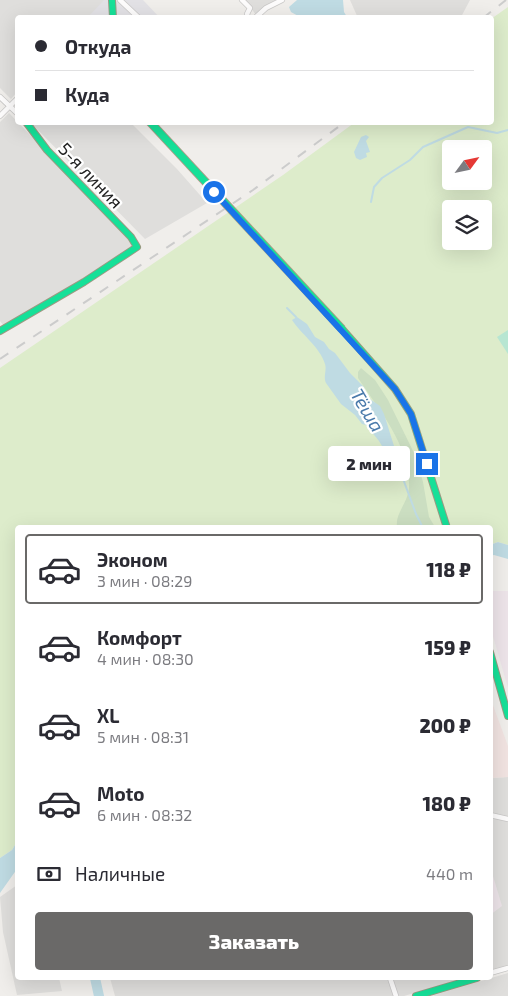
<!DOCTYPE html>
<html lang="ru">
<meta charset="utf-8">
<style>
:root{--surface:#fff;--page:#f7f7f7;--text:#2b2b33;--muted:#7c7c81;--line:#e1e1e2;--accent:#6a6968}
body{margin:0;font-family:"Exo 2",sans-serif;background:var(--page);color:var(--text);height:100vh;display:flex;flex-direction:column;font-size:19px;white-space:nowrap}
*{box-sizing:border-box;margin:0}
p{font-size:16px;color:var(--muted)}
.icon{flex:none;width:28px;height:28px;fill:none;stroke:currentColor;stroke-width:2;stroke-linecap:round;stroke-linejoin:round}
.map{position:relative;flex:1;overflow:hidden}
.side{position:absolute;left:15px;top:525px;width:478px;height:455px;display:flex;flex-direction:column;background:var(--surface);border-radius:5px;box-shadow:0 5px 20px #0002}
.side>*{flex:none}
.banner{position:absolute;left:15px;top:15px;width:479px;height:110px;border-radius:5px;box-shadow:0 5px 20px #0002;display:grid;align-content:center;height:110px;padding:0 20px;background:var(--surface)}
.needle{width:32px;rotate:57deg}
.fabs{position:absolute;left:442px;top:140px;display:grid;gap:10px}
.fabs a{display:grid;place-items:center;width:50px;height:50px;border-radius:5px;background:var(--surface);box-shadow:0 5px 20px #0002;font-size:25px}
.end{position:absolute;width:22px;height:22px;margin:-11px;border:6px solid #1a73e8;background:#fff;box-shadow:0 0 0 2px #fff}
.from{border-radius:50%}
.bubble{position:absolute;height:35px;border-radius:5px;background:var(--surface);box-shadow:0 5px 20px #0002;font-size:16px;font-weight:800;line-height:35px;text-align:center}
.banner b{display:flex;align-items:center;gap:18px;height:48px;font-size:19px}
.banner b+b{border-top:1px solid var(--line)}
.banner i{width:12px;height:12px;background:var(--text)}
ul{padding:9px 0 0;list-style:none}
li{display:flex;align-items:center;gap:15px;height:70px;margin:0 10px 8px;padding:0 10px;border:2px solid transparent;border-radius:5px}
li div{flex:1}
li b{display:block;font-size:19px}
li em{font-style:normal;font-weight:800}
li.current{border-color:var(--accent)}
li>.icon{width:45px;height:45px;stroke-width:1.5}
.pay{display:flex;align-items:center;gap:12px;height:55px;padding:0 20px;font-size:19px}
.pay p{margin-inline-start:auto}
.action{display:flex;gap:10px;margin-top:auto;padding:10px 20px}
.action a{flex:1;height:58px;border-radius:5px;background:var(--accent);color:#fff;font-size:20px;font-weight:800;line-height:58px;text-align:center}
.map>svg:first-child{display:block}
</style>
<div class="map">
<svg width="508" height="996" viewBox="0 0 508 996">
<rect width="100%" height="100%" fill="#f0eeeb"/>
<!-- residential -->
<path fill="#dfdedc" d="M0 0H106L89 17 18 18 17 92 11 99 0 88Z
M245 0H278L256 15Z
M350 0H470L461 17 358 18Z
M9 113 137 246 4 326 0 321V122Z
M31 123H131L177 169 207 203 145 239Z
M508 777V965L490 970V778Z
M17 885 18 978H59L62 991 17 995 3 932 0 897Z
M508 973V996H431Z
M110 978H466L404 996H115Z"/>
<!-- commercial -->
<path fill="#f1e3e1" d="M490 697 508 746V777L490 778Z"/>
<!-- industrial -->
<path fill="#ede4e9" d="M492 591H508V688L490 626V593Z
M490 866 502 906 490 915Z"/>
<!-- grass -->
<path fill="#ddeccb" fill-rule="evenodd" d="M508 7V545L498 542 490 545V528H18L17 844 15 845 12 850 0 858V368L283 175 354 123 491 122V19ZM451 149H484V181H451ZM451 209H484V241H451Z"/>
<!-- forest -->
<path fill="#cbdec1" d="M361 368 375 380 388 400 414 453 423 482 429 517 435 527H397C395 513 408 503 409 488 411 447 379 410 358 378V372Z"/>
<!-- pitch -->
<path fill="#b7e6d2" d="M508 330V354L497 337Z"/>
<!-- plaza -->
<path fill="#e2e1e5" d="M104 0H143L159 17 87 18Z"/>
<!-- water -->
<path fill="#bfdbe3" d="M297 0H343L344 12 347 17H300L291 12 289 7Z
M366 135 369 137 366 141 370 152 366 153 367 157 360 160 356 158 354 152 361 137Z
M297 317 307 324 315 337 324 342 329 349 335 353 350 373 364 387 367 397 380 406 384 414 394 446 396 456 394 460 388 456 379 441 366 425 362 424 355 415 341 404 326 383C323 377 327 370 325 364 320 347 301 334 292 320Z
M498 542 508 545V559L494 555 490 556V545Z
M17 844V869L0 893V858L12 850 15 845Z"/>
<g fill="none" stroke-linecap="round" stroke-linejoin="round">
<!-- stream -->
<path stroke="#bfdbe3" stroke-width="2" d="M371 202 374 187 382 178 410 160 423 147 468 127 497 133 508 130
M287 308 296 317
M395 457 416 514 423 528"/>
<!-- river -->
<path stroke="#bfdbe3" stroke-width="10" d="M95 978 99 996"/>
<!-- street casing -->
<g stroke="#c9c8c7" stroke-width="6">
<path id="street" d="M120 0 139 18
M242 0 250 8 247 14 248 18
M255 18 266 8 282 0
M0 97 18 114
M0 116 18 98
M490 815 508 819
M490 973 508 968
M390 978 396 996"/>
</g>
<!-- fast casing -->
<g stroke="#999a82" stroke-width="8">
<path id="fast" d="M112 0 113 18
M342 329 395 389 411 414 447 528
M0 331 84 282 137 247 131 237 47 150 26 122
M490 652 508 716
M416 996 477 978"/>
</g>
<!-- street -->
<use href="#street" stroke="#fdfcfc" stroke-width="4.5"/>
<!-- fast -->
<use href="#fast" stroke="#16e098" stroke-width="6"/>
<!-- rail -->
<path stroke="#ccc" stroke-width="2" stroke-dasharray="10 10" stroke-linecap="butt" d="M483 18 506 0
M0 359 253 190 345 122"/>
<!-- fast-bridge casing -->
<g stroke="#a79c86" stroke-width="9" stroke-linecap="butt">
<path id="fast-bridge" d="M150 122 342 329"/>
</g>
<!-- fast-bridge -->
<use href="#fast-bridge" stroke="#16e098" stroke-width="7"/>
</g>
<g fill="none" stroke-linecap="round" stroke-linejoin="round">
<!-- route -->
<path stroke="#1a73e8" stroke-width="6" d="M214 192 395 389 411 414 427 464"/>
</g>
<g text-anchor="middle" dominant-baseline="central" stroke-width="4.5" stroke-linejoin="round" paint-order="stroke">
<!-- street labels -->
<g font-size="18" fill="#222" stroke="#fff">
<text transform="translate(91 175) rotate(46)">5-я линия</text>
</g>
<!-- water labels -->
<g font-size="19" font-style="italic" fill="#4a7aab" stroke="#fff">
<text transform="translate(368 410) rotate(59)">Тёша</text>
</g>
</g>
</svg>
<div class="fabs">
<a><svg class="needle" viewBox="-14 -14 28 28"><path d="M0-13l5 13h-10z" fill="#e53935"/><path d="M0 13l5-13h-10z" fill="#7c7c81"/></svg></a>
<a><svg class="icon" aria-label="layers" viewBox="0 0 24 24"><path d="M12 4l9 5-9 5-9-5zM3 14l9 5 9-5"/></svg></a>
</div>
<i class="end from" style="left:214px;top:192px"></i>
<i class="end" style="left:427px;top:464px"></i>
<div class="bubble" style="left:328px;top:446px;width:82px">2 мин</div>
<div class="banner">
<b><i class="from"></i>Откуда</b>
<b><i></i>Куда</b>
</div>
<section class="side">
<ul>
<li class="current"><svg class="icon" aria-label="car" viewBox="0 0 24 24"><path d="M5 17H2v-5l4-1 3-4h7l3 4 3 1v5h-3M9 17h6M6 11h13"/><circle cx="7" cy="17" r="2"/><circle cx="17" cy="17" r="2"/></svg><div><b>Эконом</b><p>3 мин · 08:29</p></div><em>118 ₽</em></li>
<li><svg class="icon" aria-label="car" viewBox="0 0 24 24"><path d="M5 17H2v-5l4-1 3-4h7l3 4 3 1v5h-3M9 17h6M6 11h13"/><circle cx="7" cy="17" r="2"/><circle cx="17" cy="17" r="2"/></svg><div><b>Комфорт</b><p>4 мин · 08:30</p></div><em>159 ₽</em></li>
<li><svg class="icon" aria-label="car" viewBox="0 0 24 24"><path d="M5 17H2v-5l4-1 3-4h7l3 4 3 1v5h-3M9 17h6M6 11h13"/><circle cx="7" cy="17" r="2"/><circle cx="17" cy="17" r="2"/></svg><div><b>XL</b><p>5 мин · 08:31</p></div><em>200 ₽</em></li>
<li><svg class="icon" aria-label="car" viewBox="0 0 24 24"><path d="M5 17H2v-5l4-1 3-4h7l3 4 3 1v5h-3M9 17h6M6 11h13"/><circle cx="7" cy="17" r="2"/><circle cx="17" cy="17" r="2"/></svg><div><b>Moto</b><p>6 мин · 08:32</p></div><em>180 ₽</em></li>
</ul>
<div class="pay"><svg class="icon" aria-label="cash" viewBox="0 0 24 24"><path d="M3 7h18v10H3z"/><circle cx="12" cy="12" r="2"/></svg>Наличные<p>440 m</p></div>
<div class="action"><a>Заказать</a></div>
</section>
</div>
